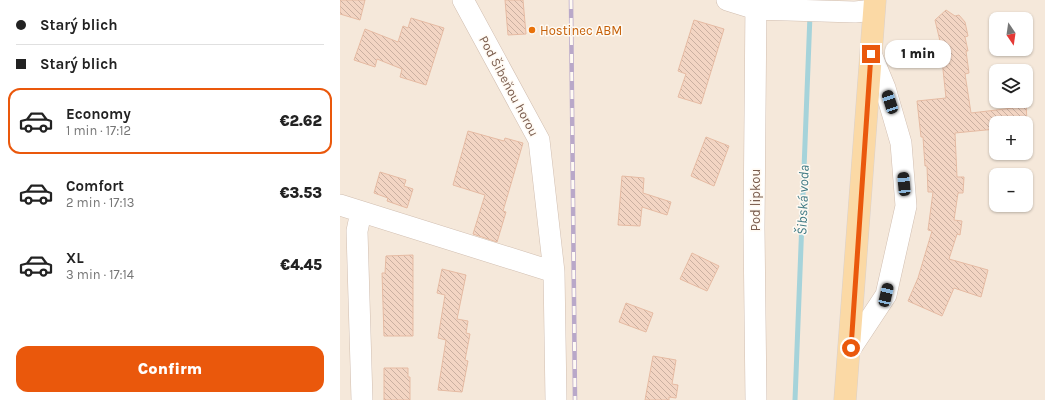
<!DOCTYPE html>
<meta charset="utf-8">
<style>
:root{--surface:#fff;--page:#f6f6f6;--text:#222;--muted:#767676;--line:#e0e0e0;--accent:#ea580c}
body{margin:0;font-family:Karla,sans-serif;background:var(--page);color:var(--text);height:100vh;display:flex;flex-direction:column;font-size:15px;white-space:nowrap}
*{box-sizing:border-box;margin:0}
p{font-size:13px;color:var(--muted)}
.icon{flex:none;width:22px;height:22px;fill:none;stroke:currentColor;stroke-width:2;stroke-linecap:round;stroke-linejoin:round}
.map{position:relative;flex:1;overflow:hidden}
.panel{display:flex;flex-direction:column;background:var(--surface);width:340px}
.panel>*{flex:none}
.guide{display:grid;align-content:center;height:88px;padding:0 16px;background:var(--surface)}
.needle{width:26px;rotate:167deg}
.tools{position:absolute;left:649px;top:12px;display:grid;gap:8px}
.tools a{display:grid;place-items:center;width:44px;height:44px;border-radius:8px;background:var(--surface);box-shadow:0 1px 3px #0004;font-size:20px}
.end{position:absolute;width:18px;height:18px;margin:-9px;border:5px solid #ea580c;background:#fff;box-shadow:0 0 0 2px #fff}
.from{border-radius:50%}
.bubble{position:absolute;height:28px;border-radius:12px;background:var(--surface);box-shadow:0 1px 3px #0004;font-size:13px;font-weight:800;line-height:28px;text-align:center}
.car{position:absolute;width:12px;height:24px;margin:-12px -6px;border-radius:5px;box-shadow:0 0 3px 1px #0007;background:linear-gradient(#222 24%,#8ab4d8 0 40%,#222 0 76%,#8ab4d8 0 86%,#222 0)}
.guide b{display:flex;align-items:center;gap:14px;height:38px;font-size:15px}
.guide b+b{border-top:1px solid var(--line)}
.guide i{width:10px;height:10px;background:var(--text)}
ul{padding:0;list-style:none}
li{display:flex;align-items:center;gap:12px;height:66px;margin:0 8px 6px;padding:0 8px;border:2px solid transparent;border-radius:12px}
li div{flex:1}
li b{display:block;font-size:15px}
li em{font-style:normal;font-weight:800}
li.on{border-color:var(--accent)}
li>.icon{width:36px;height:36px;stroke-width:1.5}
.action{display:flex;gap:8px;margin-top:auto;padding:8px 16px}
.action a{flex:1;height:46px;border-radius:12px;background:var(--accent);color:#fff;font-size:16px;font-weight:800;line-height:46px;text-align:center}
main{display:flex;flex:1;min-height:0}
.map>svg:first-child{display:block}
</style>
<main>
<section class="panel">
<div class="guide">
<b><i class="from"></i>Starý blich</b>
<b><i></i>Starý blich</b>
</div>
<ul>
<li class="on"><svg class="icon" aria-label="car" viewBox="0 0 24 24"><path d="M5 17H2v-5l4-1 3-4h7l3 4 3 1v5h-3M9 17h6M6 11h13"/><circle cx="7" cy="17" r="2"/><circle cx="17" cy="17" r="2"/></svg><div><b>Economy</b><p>1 min · 17:12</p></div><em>€2.62</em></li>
<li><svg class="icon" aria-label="car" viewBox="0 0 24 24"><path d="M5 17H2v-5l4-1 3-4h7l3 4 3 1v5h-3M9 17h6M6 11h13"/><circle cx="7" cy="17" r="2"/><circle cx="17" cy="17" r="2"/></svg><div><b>Comfort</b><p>2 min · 17:13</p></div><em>€3.53</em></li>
<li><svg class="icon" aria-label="car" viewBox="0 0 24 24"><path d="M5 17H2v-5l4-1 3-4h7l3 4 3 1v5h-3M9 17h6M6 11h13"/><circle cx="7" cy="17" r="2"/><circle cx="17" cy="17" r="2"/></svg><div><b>XL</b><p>3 min · 17:14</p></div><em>€4.45</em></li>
</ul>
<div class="action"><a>Confirm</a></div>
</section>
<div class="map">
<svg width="705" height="400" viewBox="0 0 705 400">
<defs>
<pattern id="building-back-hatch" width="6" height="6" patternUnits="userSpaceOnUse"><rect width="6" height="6" fill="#f3d5c3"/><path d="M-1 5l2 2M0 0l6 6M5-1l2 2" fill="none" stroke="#cab0a1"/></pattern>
</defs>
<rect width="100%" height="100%" fill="#fdf6ec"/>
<!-- residential -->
<path fill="#f5e8da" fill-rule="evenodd" d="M0 0H705V400H0ZM656 19H686V49H656ZM656 71H686V101H656ZM656 123H686V153H656ZM656 175H686V205H656Z"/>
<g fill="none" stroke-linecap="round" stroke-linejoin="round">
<!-- stream -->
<path stroke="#a5d3da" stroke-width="5" d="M455 400 470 15"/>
</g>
<!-- building -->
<path fill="url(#building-back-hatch)" stroke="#e6bba3" d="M0 0H25L20 20 0 14Z
M165 0H183L186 34 168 35Z
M606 10 615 16 619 15 625 22 628 36 625 37 628 51H626L629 73 625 74 631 113 673 108 672 101H686L687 123H656V129L615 133 617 177H624L623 193H618L614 220 622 221 620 235 617 234 609 259 648 270 641 297 614 288 602 316 568 301 578 278 592 231 588 230 593 192H588L587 166H585L583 137H581L577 101 606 98 600 41 595 20Z
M71 18 104 28 86 85 60 77 62 69 37 59 35 67 14 60 25 29 58 42 63 26 68 28Z
M354 20 384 29 361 104 338 97 346 74 338 71Z
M128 131 164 141 165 138 183 143 163 211 166 212 157 242 133 234 145 195 113 185Z
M366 137 389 146 374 186 351 176Z
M40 172 66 180 64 186 73 189 67 208 47 201 48 198 34 193Z
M282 176 304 178 303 193 331 202 327 215 302 207 300 226 278 225Z
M352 253 379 266 367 291 340 279Z
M73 255V336H44L42 273H45L46 256Z
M102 269 126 275 117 319 128 321 126 333 130 334 125 360 128 361 122 392 98 390 106 340 98 338 105 295 97 293Z
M286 303 313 313 306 332 279 322Z
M313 356 336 360 332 384 338 385 336 398 329 397V400H305Z
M44 368H68V377H70V400H44Z"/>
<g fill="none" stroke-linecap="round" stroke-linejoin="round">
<!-- minor casing -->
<g stroke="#d1beb0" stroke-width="22">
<path id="minor" d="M123 0 199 140 214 272 216 400
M387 0 416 9 515 12 534 10
M0 205 214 272
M21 212 17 231 22 400
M511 348 546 295 566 206 561 143 545 88 531 54
M416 400 414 228 416 0"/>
</g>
<!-- major casing -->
<g stroke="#dad1cd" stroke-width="23">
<path id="major" d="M505 400 535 0"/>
</g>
<!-- minor -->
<use href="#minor" stroke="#fff" stroke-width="21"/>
<!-- major -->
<use href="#major" stroke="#fbd9a5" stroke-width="22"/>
<!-- rail casing -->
<g stroke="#b9a8c9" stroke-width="4.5">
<path id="rail" d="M231 0 235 400"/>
</g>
<!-- rail -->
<use href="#rail" stroke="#fffaf3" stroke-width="3" stroke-dasharray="9" stroke-linecap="butt"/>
</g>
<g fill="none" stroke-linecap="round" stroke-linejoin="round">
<!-- route -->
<path stroke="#ea580c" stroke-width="5" d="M511 348 531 54"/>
</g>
<!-- markers -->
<circle fill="#e8710a" stroke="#fffaf3" stroke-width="1.5" cx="192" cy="30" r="4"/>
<g text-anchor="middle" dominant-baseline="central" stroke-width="3" stroke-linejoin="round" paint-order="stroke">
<!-- food labels -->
<g font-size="13" fill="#c56008" stroke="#fffaf3" text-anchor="start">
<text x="200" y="30">Hostinec ABM</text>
</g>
<!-- street labels -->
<g font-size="13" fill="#7a5c4d" stroke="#fffaf3">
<text transform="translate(169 86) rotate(62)">Pod Šibeňou horou</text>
<text transform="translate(415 200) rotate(-90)">Pod lipkou</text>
</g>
<!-- water labels -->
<g font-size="14" font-style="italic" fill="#437c86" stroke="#fffaf3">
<text transform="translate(463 200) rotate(-88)">Šibská voda</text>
</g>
</g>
</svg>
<div class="tools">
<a><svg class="needle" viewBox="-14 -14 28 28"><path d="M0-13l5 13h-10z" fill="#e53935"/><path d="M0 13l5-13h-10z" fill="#767676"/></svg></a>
<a><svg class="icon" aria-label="layers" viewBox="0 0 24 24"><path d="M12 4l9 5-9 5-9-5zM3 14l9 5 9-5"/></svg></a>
<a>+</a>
<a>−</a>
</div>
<i class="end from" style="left:511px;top:348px"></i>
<i class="end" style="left:531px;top:54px"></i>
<div class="bubble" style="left:545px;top:40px;width:66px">1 min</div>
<i class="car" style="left:550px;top:102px;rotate:342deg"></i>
<i class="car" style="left:564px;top:184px;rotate:355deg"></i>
<i class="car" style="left:546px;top:295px;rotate:13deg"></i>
</div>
</main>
